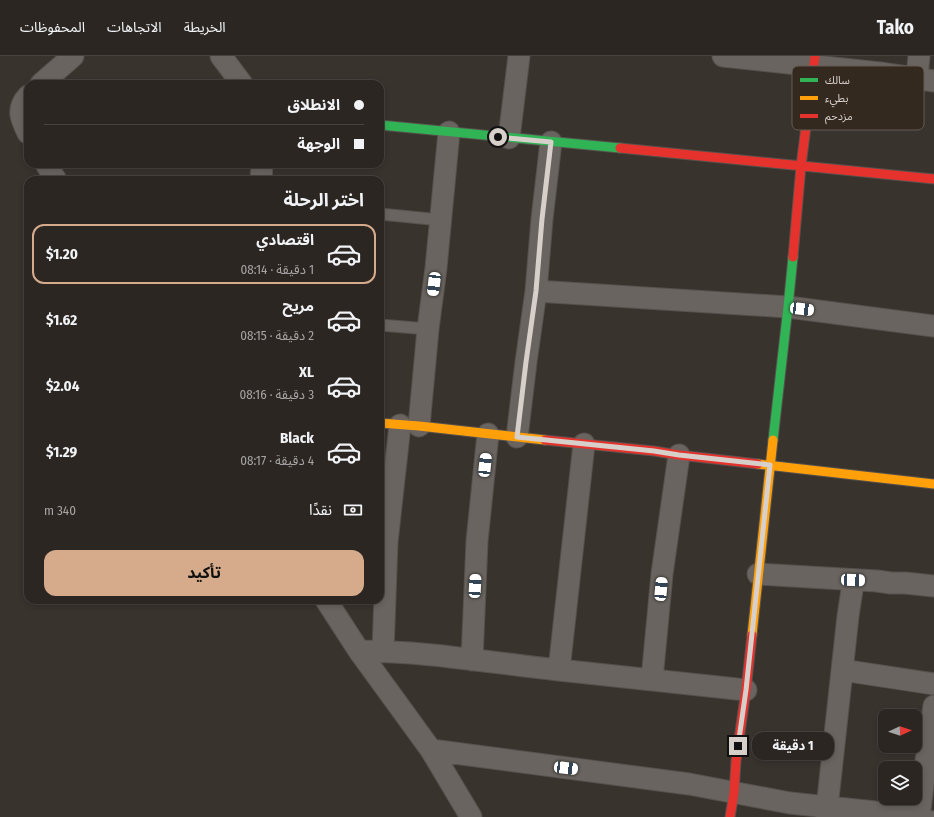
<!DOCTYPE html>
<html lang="ar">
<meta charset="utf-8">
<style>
:root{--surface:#2b2622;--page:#332e2a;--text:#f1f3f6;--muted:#a6a5a5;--line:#474340;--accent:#d6ab8b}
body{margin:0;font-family:"Fira Sans Condensed","Noto Sans Arabic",sans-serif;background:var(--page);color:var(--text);direction:rtl;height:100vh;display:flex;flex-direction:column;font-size:15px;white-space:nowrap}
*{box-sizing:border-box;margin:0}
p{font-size:13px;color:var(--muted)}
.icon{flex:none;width:22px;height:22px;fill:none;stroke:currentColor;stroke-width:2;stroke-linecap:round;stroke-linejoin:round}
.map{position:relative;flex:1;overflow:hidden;direction:ltr}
.sheet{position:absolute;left:24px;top:120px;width:360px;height:428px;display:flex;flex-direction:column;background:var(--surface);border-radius:12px;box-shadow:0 2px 6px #0003,0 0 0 1px var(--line);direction:rtl}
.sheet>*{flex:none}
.guide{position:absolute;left:24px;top:24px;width:360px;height:88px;border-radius:12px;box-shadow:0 2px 6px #0003,0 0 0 1px var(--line);direction:rtl;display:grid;align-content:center;height:88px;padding:0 20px;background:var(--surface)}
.needle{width:26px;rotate:87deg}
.tools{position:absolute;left:878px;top:653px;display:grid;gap:8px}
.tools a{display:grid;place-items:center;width:44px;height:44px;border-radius:8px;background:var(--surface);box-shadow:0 2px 6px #0003,0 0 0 1px var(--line);font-size:20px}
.end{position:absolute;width:18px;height:18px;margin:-9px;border:5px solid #d7d0ca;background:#111;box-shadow:0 0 0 2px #111}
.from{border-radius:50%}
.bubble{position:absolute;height:28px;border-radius:12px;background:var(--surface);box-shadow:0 2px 6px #0003,0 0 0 1px var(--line);font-size:13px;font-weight:700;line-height:28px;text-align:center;direction:rtl}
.car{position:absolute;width:12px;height:24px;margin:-12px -6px;border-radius:5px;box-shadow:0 0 3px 1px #0007;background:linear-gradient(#fff 24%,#345 0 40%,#fff 0 76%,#345 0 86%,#fff 0)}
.guide b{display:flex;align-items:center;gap:14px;height:38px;font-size:15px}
.guide b+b{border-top:1px solid var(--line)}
.guide i{width:10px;height:10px;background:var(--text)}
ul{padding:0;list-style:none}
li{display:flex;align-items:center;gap:12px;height:60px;margin:0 8px 6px;padding:0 12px;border:2px solid transparent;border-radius:12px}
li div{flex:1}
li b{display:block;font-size:15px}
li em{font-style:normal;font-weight:700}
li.on{border-color:var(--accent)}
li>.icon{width:36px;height:36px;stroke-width:1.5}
h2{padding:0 20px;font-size:18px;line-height:48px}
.pay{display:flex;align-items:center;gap:10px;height:44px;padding:0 20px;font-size:15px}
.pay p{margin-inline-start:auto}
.cta{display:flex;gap:8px;margin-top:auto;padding:8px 20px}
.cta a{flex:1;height:46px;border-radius:12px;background:var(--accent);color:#111;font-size:16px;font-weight:700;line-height:46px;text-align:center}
header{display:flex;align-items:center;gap:24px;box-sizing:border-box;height:56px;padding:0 20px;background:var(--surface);border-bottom:1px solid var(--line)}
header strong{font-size:19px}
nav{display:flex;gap:22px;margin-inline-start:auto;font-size:14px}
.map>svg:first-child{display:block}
</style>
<header>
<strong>Tako</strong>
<nav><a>الخريطة</a><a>الاتجاهات</a><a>المحفوظات</a></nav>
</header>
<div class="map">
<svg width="934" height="761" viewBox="0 0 934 761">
<rect width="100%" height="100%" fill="#39332e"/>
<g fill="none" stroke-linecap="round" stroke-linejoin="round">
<!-- lane casing -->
<g stroke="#57514d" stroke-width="13">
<path id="lane" d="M380 158 441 164
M380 269 428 273
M919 759 934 761"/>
</g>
<!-- street casing -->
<g stroke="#57514d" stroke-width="23">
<path id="street" d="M221 0 242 28
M723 0 880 17 934 25
M917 22 919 0
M41 28 73 0
M28 40C16 53 21 63 28 77
M509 82 519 0
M46 108 56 124
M261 124 262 108
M536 235 788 251 934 270
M419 370 428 273 436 212 449 76
M517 381 526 306 536 235 542 163 551 86
M758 518 877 525 891 527H905L934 530
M326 544 359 595 431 694 471 761
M359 595C426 595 492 607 559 614 621 621 684 627 746 634
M383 595 387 486 400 369
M472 604 477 485 488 378
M559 614 584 388
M842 614 934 628
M652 623 662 518 679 399
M431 694 689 728 790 747 875 756 919 759
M826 761 848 560 852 534 853 524
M919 761 926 705 934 650"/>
</g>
<!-- fast casing -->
<g stroke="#57514d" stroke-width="11">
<path id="fast" d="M380 69 620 92
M773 384 788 251 793 201"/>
</g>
<!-- slow casing -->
<g stroke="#57514d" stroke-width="11">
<path id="slow" d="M380 367 419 370 545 384
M758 408 934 428
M752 579 773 384"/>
</g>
<!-- jam casing -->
<g stroke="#57514d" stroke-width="11">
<path id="jam" d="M620 92 934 123
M793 201 801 110 815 0
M545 384 654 395 679 399 758 408
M730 761 734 737 736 705 746 634 752 579"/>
</g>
<!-- lane -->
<use href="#lane" stroke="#69645f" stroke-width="11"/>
<!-- street -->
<use href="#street" stroke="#69645f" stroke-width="21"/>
<!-- fast -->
<use href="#fast" stroke="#30b455" stroke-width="9"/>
<!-- slow -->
<use href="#slow" stroke="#ff9f0a" stroke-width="9"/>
<!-- jam -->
<use href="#jam" stroke="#e5322d" stroke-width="9"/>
</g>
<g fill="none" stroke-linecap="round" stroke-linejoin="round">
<!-- route -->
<path stroke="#d7d0ca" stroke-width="5" d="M498 81 551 86 542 163 536 235 526 306 517 381 654 395 679 399 770 409 746 634 738 690"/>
</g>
<!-- legend -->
<rect x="792" y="10" width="132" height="64" rx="6" fill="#33291f" stroke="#645b52" stroke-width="1"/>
<rect x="800" y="22" width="18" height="4" fill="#30b455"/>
<rect x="800" y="40" width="18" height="4" fill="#ff9f0a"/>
<rect x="800" y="58" width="18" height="4" fill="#e5322d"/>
<g font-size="11" fill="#d7d0ca">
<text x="825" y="28">سالك</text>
<text x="825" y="46">بطيء</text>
<text x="825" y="64">مزدحم</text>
</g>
</svg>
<div class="tools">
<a><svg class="needle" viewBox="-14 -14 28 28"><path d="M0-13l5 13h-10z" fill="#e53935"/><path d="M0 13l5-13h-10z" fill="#a6a5a5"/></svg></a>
<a><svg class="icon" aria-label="layers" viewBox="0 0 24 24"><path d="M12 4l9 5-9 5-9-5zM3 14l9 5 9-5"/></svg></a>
</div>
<i class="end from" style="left:498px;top:81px"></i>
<i class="end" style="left:738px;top:690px"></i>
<div class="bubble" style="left:752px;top:676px;width:82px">1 دقيقة</div>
<i class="car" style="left:434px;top:228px;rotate:187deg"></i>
<i class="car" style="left:802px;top:253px;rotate:97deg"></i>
<i class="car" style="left:485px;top:409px;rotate:6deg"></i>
<i class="car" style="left:853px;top:524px;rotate:92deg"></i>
<i class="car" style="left:475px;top:530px;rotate:3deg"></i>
<i class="car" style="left:661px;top:533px;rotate:5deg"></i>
<i class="car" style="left:566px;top:712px;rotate:97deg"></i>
<div class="guide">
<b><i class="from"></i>الانطلاق</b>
<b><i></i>الوجهة</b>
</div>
<section class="sheet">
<h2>اختر الرحلة</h2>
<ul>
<li class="on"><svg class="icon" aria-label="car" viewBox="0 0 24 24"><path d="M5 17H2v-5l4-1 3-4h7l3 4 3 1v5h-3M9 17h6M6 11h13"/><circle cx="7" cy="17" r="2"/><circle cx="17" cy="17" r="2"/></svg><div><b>اقتصادي</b><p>1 دقيقة · 08:14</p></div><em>$1.20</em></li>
<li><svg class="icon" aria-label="car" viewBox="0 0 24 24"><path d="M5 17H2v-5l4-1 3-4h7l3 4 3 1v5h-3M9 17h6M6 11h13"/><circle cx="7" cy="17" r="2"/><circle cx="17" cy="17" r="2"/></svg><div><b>مريح</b><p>2 دقيقة · 08:15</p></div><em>$1.62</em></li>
<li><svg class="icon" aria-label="car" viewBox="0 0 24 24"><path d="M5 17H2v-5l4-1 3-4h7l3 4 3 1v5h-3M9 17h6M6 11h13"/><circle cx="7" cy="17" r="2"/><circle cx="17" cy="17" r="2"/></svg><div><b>XL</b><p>3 دقيقة · 08:16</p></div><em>$2.04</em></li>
<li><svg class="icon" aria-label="car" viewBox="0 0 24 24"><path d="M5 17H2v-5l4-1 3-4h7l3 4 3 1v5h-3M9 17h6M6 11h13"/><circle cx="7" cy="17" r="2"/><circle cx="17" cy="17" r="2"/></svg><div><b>Black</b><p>4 دقيقة · 08:17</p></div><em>$1.29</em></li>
</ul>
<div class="pay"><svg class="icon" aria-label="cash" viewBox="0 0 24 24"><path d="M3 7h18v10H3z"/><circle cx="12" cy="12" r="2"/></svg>نقدًا<p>340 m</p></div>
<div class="cta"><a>تأكيد</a></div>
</section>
</div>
